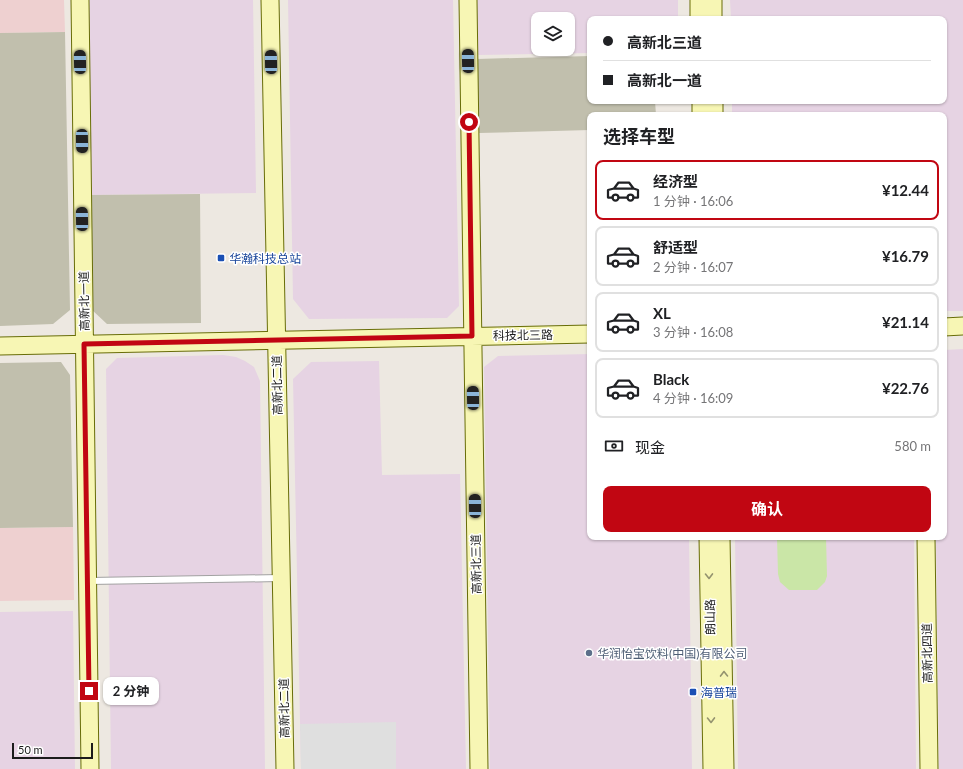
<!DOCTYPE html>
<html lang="zh">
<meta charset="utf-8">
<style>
:root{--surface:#fff;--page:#f2f2f2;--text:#202124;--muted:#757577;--line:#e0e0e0;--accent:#c10612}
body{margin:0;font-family:Lato,"Noto Sans SC",sans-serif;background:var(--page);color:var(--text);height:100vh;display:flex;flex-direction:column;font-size:15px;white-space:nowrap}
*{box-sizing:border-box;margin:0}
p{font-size:13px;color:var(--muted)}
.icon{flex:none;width:22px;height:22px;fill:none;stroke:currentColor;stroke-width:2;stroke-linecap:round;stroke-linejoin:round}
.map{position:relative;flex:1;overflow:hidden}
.side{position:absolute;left:587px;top:112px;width:360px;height:428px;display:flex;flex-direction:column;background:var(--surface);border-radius:8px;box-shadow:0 1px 3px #0004}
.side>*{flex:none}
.top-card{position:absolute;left:587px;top:16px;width:360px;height:88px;border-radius:8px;box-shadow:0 1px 3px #0004;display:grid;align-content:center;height:88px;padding:0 16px;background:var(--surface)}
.tools{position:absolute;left:531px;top:12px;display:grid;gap:8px}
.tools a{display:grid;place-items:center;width:44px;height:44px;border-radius:8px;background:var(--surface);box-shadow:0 1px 3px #0004;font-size:20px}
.scale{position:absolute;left:12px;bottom:10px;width:81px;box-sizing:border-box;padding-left:4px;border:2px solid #1b1b1b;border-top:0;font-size:11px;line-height:14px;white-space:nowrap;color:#1b1b1b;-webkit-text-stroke:3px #fff;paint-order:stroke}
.end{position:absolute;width:18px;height:18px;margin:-9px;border:5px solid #c10612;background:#fff;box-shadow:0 0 0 2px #fff}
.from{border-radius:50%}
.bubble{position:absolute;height:28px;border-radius:8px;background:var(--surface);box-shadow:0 1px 3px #0004;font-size:13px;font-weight:700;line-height:28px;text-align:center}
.car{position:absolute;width:12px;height:24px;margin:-12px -6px;border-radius:5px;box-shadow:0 0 3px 1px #0007;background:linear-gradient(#222 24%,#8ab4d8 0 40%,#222 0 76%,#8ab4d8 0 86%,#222 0)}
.top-card b{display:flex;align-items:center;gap:14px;height:38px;font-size:15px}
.top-card b+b{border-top:1px solid var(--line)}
.top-card i{width:10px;height:10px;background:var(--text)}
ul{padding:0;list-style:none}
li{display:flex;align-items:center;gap:12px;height:60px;margin:0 8px 6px;padding:0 8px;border:2px solid var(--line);border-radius:8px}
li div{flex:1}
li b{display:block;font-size:15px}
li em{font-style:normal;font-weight:700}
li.active{border-color:var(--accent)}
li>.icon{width:36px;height:36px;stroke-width:1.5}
h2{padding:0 16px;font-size:18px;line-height:48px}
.pay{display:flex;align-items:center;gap:10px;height:44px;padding:0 16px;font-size:15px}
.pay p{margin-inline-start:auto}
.primary-button{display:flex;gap:8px;margin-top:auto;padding:8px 16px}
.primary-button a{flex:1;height:46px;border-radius:8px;background:var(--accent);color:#fff;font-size:16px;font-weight:700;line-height:46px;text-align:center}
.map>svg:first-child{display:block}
</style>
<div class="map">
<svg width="963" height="769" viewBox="0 0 963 769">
<rect width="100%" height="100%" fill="#ede8e1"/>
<!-- commercial -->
<path fill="#eed0d0" d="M0 0H64L65 32 0 33Z
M73 527 74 600 0 601V528Z"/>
<!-- industrial -->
<path fill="#e6d3e3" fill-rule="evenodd" d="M87 0H253L256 193 89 195Z
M288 0H453L459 306 447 318 309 319 293 299Z
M476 0H678V19H590V53L477 55ZM538 19H568V49H538Z
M730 0H963V311H944V115H732V101H944V19H731Z
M963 349V769H939L936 537H944V350Z
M590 354V537H689L692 769H490L484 367 498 356Z
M223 355 236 357 245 361 254 367 260 381 265 769H111L106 369 117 358Z
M379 361 382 475 460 474 466 769H301L293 379 311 362Z
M735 537H914L916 769H738Z
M73 611 75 769H0V612Z"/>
<!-- construction -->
<path fill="#c1bfad" d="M65 32 70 310 53 324 0 326V33Z
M590 56V101H655L656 115H590V130L479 133 477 59Z
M200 194 201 323 107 324 91 309 89 195Z
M61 362 70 375 73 527 0 528V363Z"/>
<!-- grass -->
<path fill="#cae6a7" d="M777 537H826L827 576 825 582 817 590H789L780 582 778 574Z"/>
<!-- parking -->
<path fill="#dfdfdf" d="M396 722V769H301L300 724Z"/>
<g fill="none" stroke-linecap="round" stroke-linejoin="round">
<!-- lane casing -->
<g stroke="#a2a2a2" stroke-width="8">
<path id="lane" d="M89 581 279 578"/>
</g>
<!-- secondary casing -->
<g stroke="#686d08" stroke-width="19">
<path id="secondary" d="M80 0 90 769
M270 0 285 769
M468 0 479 769
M699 0V19
M713 0V19
M701 101V115
M714 101V115
M944 327 963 326
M0 346 590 334
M708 537 712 769
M721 537 725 769
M926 537 929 769"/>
</g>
<!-- lane -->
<use href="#lane" stroke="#fff" stroke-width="6"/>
<!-- secondary -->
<use href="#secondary" stroke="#f7f6b4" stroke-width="17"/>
</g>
<!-- one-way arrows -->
<defs><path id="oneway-chevron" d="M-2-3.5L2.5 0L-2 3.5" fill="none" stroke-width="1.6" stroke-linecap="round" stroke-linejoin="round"/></defs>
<g stroke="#94936f">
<use href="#oneway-chevron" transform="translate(709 576) rotate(89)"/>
<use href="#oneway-chevron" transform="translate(724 674) rotate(-91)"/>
<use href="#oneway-chevron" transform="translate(711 720) rotate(89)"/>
</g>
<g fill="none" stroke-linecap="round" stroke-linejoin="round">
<!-- route -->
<path stroke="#c10612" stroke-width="5" d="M89 691 84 344 472 336 469 122"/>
</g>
<!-- markers -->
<g fill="#1a4fb4" stroke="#fff" stroke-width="1.5">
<rect x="217" y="254" width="8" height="8" rx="2"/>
<rect x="689" y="688" width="8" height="8" rx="2"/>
</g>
<circle fill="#5c6f8a" stroke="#fff" stroke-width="1.5" cx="589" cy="653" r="4"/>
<g text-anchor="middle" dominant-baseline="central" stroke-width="3" stroke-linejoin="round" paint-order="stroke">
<!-- transit labels -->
<g font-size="12" fill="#164399" stroke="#fff" text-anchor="start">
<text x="229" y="258">华瀚科技总站</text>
<text x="701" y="692">海普瑞</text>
</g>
<!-- street labels -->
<g font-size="12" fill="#1b1b1b" stroke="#fff">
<text transform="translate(84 301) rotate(-91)">高新北一道</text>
<text transform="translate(523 335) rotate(-1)">科技北三路</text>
<text transform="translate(277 385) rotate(-91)">高新北二道</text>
<text transform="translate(476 564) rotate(-91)">高新北三道</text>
<text transform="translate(710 617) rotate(-91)">朗山路</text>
<text transform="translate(927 653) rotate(-91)">高新北四道</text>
<text transform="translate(284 708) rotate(-91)">高新北二道</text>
</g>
<!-- service labels -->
<g font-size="12" fill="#4e5e75" stroke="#fff" text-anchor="start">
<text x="597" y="653">华润怡宝饮料(中国)有限公司</text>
</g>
</g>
</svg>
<div class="tools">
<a><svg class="icon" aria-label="layers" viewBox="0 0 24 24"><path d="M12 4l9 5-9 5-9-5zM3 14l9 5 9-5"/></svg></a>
</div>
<div class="scale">50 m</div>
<i class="end from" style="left:469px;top:122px"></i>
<i class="end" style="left:89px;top:691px"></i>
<div class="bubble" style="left:103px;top:677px;width:56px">2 分钟</div>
<i class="car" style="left:468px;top:61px;rotate:359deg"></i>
<i class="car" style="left:80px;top:62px;rotate:359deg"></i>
<i class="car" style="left:271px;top:62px;rotate:359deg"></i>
<i class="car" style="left:82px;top:141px;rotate:179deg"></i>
<i class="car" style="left:82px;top:219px;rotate:359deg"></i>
<i class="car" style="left:473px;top:398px;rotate:359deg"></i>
<i class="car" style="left:475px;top:506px;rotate:359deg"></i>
<div class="top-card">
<b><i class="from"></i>高新北三道</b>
<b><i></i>高新北一道</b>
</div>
<section class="side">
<h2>选择车型</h2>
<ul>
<li class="active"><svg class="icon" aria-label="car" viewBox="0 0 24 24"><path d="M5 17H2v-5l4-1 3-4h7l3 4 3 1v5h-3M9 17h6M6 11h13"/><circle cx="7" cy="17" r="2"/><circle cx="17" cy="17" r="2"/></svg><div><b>经济型</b><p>1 分钟 · 16:06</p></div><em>¥12.44</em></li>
<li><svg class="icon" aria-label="car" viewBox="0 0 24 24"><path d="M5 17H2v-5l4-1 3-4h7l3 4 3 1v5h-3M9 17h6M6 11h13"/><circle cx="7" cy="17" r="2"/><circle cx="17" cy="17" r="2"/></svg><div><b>舒适型</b><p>2 分钟 · 16:07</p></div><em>¥16.79</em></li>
<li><svg class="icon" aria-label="car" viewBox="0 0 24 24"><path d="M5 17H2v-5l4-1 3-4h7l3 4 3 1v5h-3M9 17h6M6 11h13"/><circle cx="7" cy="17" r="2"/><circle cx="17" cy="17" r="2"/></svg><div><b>XL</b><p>3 分钟 · 16:08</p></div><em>¥21.14</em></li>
<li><svg class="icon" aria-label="car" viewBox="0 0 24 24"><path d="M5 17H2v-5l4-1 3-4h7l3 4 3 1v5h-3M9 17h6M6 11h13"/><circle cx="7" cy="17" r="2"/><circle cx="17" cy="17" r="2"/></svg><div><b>Black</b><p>4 分钟 · 16:09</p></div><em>¥22.76</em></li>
</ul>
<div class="pay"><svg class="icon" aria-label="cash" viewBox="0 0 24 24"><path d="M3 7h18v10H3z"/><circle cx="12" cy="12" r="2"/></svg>现金<p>580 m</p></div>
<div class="primary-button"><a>确认</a></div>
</section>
</div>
